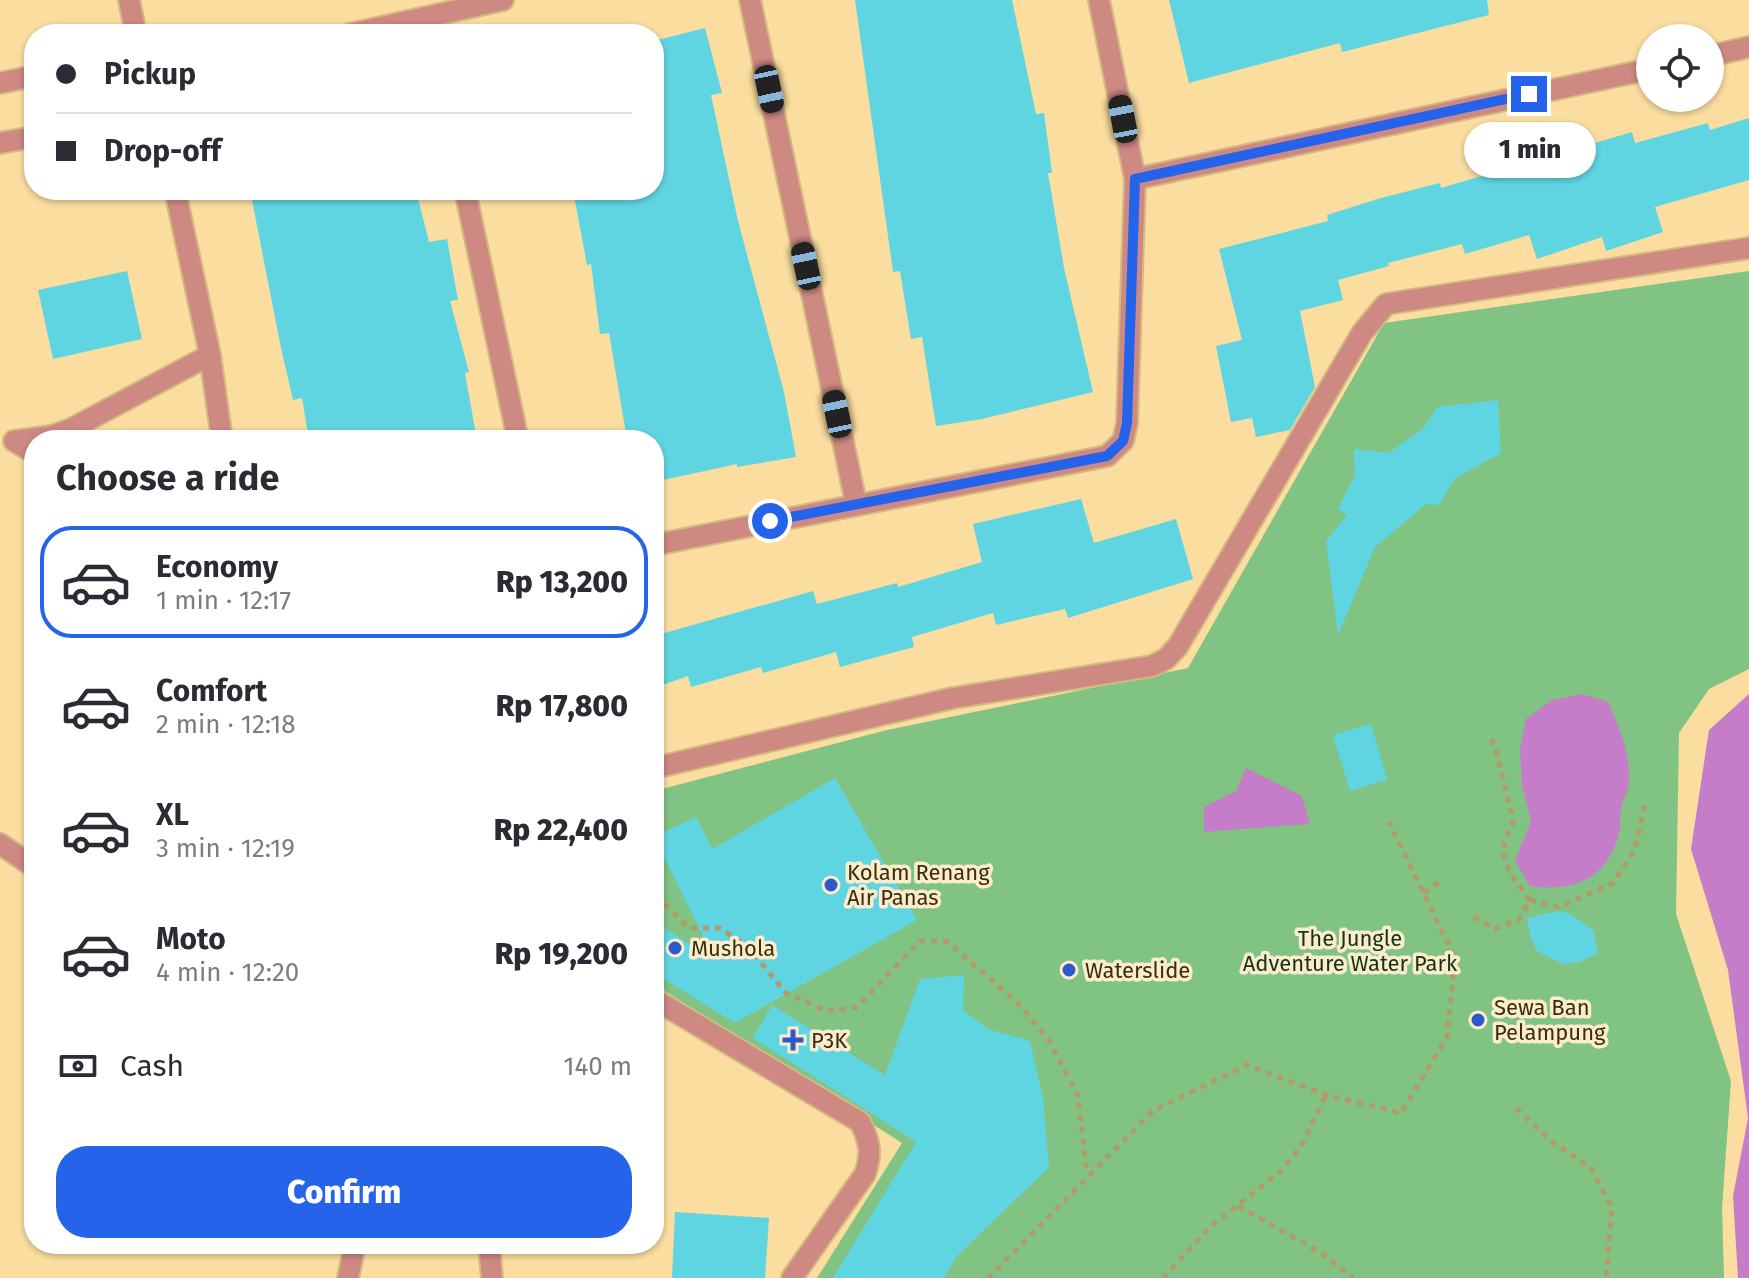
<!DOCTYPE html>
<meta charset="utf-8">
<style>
:root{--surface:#fff;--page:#f2f2f3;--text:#2b2b33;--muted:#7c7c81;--line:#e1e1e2;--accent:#2563eb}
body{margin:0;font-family:"Fira Sans",sans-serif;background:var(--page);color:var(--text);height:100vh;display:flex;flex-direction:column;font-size:30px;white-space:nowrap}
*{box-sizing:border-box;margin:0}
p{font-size:26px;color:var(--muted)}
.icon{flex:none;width:44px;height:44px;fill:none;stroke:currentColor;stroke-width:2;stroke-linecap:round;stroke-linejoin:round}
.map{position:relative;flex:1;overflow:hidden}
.panel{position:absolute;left:24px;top:430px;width:640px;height:824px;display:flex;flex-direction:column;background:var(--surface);border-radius:32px;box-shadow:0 2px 6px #0004}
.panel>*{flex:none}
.hud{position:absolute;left:24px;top:24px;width:640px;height:176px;border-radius:32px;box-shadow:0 2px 6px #0004;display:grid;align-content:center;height:176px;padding:0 32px;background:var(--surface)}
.tools{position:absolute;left:1636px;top:24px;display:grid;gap:16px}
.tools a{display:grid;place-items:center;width:88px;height:88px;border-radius:50%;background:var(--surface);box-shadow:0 2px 6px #0004;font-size:40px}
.end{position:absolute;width:36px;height:36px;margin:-18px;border:10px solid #2563eb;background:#fff;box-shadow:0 0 0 4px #fff}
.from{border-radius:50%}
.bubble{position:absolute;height:56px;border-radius:28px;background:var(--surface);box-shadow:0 2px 6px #0004;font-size:26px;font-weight:800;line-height:56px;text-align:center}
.car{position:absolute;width:24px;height:48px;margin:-24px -12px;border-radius:10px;box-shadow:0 0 6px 2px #0007;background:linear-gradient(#222 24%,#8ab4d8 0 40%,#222 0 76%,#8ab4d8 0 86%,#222 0)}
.hud b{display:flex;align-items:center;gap:28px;height:76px;font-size:30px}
.hud b+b{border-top:2px solid var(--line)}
.hud i{width:20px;height:20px;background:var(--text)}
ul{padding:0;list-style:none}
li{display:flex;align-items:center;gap:24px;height:112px;margin:0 16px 12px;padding:0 16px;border:4px solid transparent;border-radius:32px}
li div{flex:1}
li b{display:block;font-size:30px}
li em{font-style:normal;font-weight:800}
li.on{border-color:var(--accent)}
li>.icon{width:72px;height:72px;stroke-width:1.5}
h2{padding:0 32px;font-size:36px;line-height:96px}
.pay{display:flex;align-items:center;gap:20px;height:88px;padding:0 32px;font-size:30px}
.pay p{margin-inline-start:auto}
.primary-button{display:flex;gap:16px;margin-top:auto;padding:16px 32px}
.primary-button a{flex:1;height:92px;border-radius:32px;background:var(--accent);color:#fff;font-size:32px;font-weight:800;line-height:92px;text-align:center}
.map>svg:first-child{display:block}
</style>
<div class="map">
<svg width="1749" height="1278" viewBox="0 0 1749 1278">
<rect width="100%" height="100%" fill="#fadd9f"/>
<!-- green -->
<path fill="#80c382" d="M1749 271V669L1709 689 1679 733 1676 914 1731 1081 1722 1208 1724 1278H817L902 1143 654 984V791L887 730 1188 668 1384 323Z"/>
<!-- water -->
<path fill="#c57dc9" d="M1582 694 1608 702C1619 726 1630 752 1629 779 1629 789 1623 799 1621 809 1620 817 1621 826 1619 833 1607 880 1574 892 1530 886L1515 861 1531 821 1522 785 1520 749 1526 719 1552 700Z
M1749 694V1278H1738L1733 1196 1748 1118 1728 970 1691 849 1709 730Z
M1246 768 1302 796 1310 824 1204 832V807L1236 791Z"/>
<!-- building -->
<path fill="#60d5e2" d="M855 0H1012L1036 114 1044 113 1052 173H1048L1064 268 1093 392 982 419 936 426 922 337 911 339 900 271 893 272Z
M1169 0H1487L1489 15 1342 52 1340 43 1189 83Z
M705 28 722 93 711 95 738 221 784 392 796 457 737 467V464L654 482V440H627L609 333 600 334 591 264 587 265 573 190H654V41Z
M1749 118V180L1655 207 1663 232 1606 251 1602 237 1537 259 1529 235 1465 254 1462 244 1388 263 1389 266 1338 280 1343 300 1300 311 1315 387 1290 430 1256 437 1252 418 1231 422 1216 346 1242 340 1219 249 1328 221 1327 215 1381 198 1440 183 1441 188 1632 132 1635 143 1708 123 1710 130Z
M250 190H416L429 242 447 239 458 300 450 301 469 372 465 373 477 440H309L302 398 293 400 281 348Z
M127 271 142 339 53 359 38 290Z
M1498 400 1501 453 1454 479 1439 505 1426 504 1375 547 1338 635 1326 541 1347 515 1338 509 1355 475 1354 449 1388 453 1423 429 1437 407Z
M1081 499 1094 543 1176 519 1193 579 1068 618 1065 609 996 625 993 613 912 637 914 647 840 667 836 652 763 673 761 667 691 687 688 676 654 688V636L813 591 817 604 897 583 898 587 982 562 973 524Z
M1371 724 1387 780 1350 791 1333 735Z
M835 778 917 920 735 1023 654 973V922L715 960 654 837 696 817 712 849Z
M1559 911 1571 914 1593 930 1598 953 1580 962 1563 964 1538 952 1531 940 1527 918Z
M964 975 963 1010 988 1029 1030 1041 1043 1098 1049 1167 957 1256 944 1278H833L916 1142 753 1038 772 1005 885 1075 920 979Z
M675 1212 769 1218 765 1278H672Z"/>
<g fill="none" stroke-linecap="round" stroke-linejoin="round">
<!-- lane casing -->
<g stroke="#d4ba81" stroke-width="24">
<path id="lane" d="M654 768 953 698 1152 666 1166 659 1178 646 1362 333 1386 304 1749 248
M654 999 860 1122C870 1142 872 1153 865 1174L792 1278"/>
</g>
<!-- street casing -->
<g stroke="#d4ba81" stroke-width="24">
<path id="street" d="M129 0 136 34
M750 0 856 503
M350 34 503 0
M1710 56 1749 47
M0 83 34 76
M0 143 34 137
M1135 179 1650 69
M175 190 210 355 222 440
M465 190 518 440
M34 453 14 441 52 436 71 429 210 355
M654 545 1107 456 1123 441 1127 423 1135 179 1099 0
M0 844 34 867
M489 1244 492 1278
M348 1278 355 1244"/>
</g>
<!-- path -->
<path stroke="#b39b68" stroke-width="5" stroke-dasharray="6 6" stroke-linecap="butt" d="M654 883 661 900 689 928H720L747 946 786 993 827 1011 857 1007 920 941H946L1015 1000 1049 1040 1078 1096 1087 1174
M1424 893 1442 880
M1530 900 1559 907 1613 883 1635 849 1645 805
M1474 917 1495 929 1519 919 1530 900C1506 868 1494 858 1514 820 1504 791 1501 761 1489 733
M1516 1108 1551 1141 1591 1168 1612 1208 1606 1278
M1238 1206 1323 1254 1353 1278
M988 1278 1154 1110 1247 1065 1326 1095 1401 1113 1447 1037 1455 958 1389 822
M1163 1278 1210 1227 1281 1171 1300 1148 1326 1095"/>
<!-- lane -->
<use href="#lane" stroke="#cf8983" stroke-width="20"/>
<!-- street -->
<use href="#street" stroke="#cf8983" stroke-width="20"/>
</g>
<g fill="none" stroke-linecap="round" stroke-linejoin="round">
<!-- route -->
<path stroke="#2563eb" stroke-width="10" d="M770 521 1107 456 1123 441 1127 423 1135 179 1529 94"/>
</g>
<!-- markers -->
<g fill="#2f59c9" stroke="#fbecce" stroke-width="3">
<circle cx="831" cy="885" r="8"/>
<circle cx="675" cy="948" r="8"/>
<circle cx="1069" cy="970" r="8"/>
<circle cx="1478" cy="1020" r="8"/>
<path d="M789 1028h8v8h8v8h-8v8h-8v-8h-8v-8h8z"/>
</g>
<g text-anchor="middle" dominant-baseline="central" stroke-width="7" stroke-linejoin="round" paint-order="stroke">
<!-- poi labels -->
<g font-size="22" fill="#3c2d0b" stroke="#fbecce" text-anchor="start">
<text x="847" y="872">Kolam Renang<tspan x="847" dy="25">Air Panas</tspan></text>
<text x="691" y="948">Mushola</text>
<text x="1085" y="970">Waterslide</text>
<text x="1494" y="1007">Sewa Ban<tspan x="1494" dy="25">Pelampung</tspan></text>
<text x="811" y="1040">P3K</text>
</g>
<!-- park labels -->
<g font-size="22" fill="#143416" stroke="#fbecce">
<text x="1350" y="938">The Jungle<tspan x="1350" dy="25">Adventure Water Park</tspan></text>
</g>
</g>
</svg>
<div class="tools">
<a><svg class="icon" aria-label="locate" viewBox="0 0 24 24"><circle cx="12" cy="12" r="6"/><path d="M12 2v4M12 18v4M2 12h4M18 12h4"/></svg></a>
</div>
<i class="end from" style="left:770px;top:521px"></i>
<i class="end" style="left:1529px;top:94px"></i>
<div class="bubble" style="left:1464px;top:122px;width:132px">1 min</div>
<i class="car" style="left:769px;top:89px;rotate:168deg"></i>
<i class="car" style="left:1123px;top:119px;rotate:349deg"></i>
<i class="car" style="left:806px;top:266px;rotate:348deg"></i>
<i class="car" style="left:837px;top:414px;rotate:348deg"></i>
<div class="hud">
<b><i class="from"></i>Pickup</b>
<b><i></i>Drop-off</b>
</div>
<section class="panel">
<h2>Choose a ride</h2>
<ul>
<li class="on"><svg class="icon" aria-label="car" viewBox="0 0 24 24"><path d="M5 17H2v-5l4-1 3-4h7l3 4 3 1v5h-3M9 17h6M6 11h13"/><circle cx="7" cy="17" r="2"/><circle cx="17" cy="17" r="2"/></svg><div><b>Economy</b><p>1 min · 12:17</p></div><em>Rp 13,200</em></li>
<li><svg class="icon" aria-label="car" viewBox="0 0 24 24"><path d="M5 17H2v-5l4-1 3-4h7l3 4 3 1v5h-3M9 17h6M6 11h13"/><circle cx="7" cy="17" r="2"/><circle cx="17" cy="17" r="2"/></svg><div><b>Comfort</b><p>2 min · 12:18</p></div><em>Rp 17,800</em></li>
<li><svg class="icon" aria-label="car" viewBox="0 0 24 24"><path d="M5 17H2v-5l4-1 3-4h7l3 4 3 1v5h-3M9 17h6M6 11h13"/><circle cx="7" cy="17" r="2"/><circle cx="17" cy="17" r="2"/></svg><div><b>XL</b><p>3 min · 12:19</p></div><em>Rp 22,400</em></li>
<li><svg class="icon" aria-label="car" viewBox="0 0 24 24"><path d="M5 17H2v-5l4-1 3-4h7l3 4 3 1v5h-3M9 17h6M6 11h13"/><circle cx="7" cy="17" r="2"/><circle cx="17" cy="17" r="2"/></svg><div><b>Moto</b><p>4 min · 12:20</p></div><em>Rp 19,200</em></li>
</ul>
<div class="pay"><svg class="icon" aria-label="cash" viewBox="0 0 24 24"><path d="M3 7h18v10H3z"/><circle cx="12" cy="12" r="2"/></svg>Cash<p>140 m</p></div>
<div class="primary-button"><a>Confirm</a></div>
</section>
</div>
